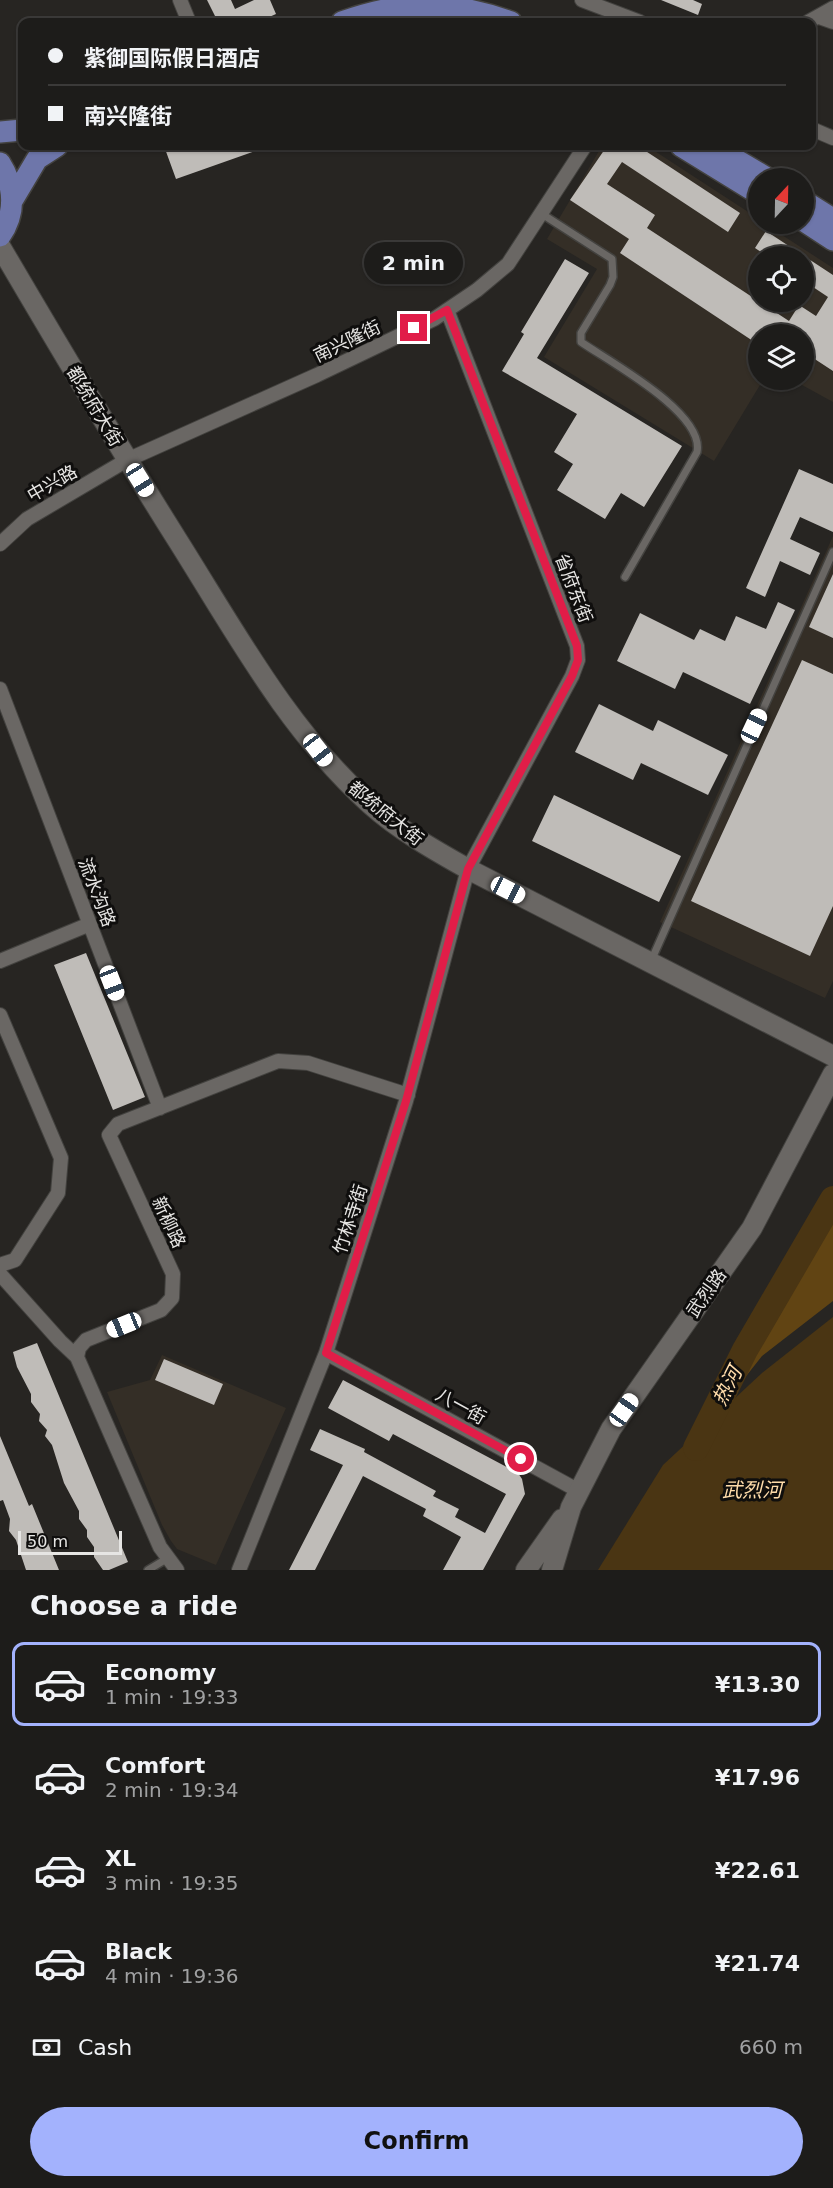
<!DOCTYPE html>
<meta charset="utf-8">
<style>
:root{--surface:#1d1c1a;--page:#2a2927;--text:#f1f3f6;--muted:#a0a1a2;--line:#3b3a39;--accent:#a3b2fd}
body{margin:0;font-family:"DejaVu Sans","Noto Sans SC",sans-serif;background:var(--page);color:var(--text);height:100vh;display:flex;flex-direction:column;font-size:22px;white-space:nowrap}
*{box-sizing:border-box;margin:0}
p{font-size:20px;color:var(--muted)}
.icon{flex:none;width:33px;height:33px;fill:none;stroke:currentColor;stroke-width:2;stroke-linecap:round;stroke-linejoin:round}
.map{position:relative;height:1570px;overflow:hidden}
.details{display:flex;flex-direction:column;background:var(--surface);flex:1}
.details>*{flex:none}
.top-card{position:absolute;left:18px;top:18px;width:798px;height:132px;border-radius:12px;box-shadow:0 2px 4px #0004,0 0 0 2px var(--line);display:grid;align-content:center;height:132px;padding:0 30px;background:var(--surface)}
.needle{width:39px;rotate:22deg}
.tools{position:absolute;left:748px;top:168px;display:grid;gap:12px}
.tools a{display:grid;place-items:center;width:66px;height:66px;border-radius:50%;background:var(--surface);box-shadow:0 2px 4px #0004,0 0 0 2px var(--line);font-size:30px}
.scale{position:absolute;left:18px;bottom:15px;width:104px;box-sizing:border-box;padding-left:6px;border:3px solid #e6e5e3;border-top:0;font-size:16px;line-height:21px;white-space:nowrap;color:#e6e5e3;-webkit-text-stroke:4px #0f0e0d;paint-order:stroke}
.end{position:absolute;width:27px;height:27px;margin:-14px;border:8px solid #e11d48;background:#fff;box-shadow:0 0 0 3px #fff}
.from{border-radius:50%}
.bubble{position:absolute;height:42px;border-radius:21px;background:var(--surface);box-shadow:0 2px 4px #0004,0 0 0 2px var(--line);font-size:20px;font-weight:700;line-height:42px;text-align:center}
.car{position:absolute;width:18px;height:36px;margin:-18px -9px;border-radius:8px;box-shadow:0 0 4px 2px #0007;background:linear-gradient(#fff 24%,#345 0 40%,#fff 0 76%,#345 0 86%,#fff 0)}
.top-card b{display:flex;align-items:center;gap:21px;height:57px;font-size:22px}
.top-card b+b{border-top:2px solid var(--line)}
.top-card i{width:15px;height:15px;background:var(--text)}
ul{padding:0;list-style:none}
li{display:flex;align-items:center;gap:18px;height:84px;margin:0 12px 9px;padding:0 18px;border:3px solid transparent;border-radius:12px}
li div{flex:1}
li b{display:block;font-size:22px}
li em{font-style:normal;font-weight:700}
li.on{border-color:var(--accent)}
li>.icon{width:54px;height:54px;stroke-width:1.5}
h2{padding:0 30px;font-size:27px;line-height:72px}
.pay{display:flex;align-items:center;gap:15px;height:66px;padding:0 30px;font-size:22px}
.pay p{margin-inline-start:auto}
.primary-button{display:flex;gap:12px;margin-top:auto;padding:12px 30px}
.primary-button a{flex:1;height:69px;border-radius:36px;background:var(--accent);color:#111;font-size:24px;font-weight:700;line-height:69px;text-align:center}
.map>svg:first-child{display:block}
</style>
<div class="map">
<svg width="833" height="1570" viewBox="0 0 833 1570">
<rect width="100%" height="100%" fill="#272522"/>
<!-- built -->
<path fill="#342e26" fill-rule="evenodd" d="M602 146H647L759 219V224H765L833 268V402L793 380H804V334H759V380H763L714 461 544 357 597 269 547 239ZM759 256H804V302H759Z
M833 536V981L825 998 660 922Z
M162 1355 286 1408 216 1565 177 1549 171 1541 162 1525 107 1392 150 1380Z"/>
<!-- green -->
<path fill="#614413" d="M833 1219V1301L762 1356 717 1413Z"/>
<!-- water -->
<path fill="#4a3513" d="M833 1317V1570H598L663 1465 762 1373Z"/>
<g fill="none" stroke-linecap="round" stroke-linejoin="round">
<!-- river -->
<path stroke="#4a3513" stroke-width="26" d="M696 1448 745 1350 833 1199"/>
</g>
<!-- building -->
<path fill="#bfbcb8" d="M207 0H231L235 9 254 0H270L276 14 258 22H218Z
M661 0H693L702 4 698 15Z
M164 146H267V147L176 179Z
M607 146H638L740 213 728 232 622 162 607 184 655 215 647 228 789 321 799 305 816 316 828 297 804 281V256H767L755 248 766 231 833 275V371L804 352V334H759V345L620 253 629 239 570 200Z
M565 259 589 273 537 358 682 446 644 507 621 493 605 519 557 490 573 464 554 452 577 414 502 371 524 334 521 332Z
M799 469 833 484V532L800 517 790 539 820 553 810 575 780 561 765 597 746 588Z
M833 574V638L809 627Z
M778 602 795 610 750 704 683 672 675 689 617 661 640 613 694 640 700 629 725 641 736 616 766 629Z
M802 660 833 674V906L810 956 691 901Z
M599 704 653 731 658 720 728 755 708 795 641 763 633 780 575 752Z
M554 795 681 856 659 902 532 841Z
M86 953 145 1097 113 1110 54 965Z
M37 1343 128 1562 109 1570H103L94 1557V1547L87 1537V1530L79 1519V1511L64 1483 52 1445 45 1436 47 1430 39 1421 40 1414 31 1402V1394L17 1367 13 1352Z
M164 1359 223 1384 214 1405 155 1380Z
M343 1380 518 1473 522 1479 525 1494 483 1570H443L461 1537 423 1516 426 1509 363 1476 315 1570H289L343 1465 310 1450 320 1429 365 1449 364 1452 436 1491 433 1496 459 1509 455 1517 485 1533 506 1494 393 1434 389 1441 328 1408Z
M0 1436 29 1506 32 1504 59 1570H26L16 1540 9 1531 10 1519 3 1500 0 1501Z"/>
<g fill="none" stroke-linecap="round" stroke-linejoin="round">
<!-- lane casing -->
<g stroke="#43423f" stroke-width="10">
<path id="lane" d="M542 214 612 259 613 277 610 285 581 333V342C610 362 705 413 697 452L625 577
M651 961 833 552
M148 1570 168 1558"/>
</g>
<!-- street casing -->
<g stroke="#43423f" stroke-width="16">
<path id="street" d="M180 0 189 22
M582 0 640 22
M819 17 833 22
M808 22 833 8
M812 129 833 138
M0 544 27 519 127 460 317 375 434 319 477 290 508 264 585 146
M0 689 160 1108
M0 961 90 924
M0 1015 61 1158 58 1193 15 1260 0 1265
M0 1274 60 1341 77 1357
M326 1353 579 1491
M177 1570 160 1547 77 1357 79 1348 86 1340 161 1310 172 1298 173 1274 109 1135 118 1124 278 1061 308 1063 408 1095
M239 1570 326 1353 406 1101 468 869 572 676 578 660 577 646 447 310"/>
</g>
<!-- secondary casing -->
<g stroke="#43423f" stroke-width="22">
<path id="secondary" d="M0 246C58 345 117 444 178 541 236 633 288 730 370 804 399 830 434 850 468 869L833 1056
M526 1570 562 1519
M552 1570 571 1507 611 1429 752 1228 833 1074"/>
</g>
<!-- primary casing -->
<g stroke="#43423f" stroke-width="24">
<path id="primary" d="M342 22C403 0 450 0 511 22
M416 22 428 20 461 22
M0 132 22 130
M681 146 759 194
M713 146 767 178
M0 163C15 186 16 214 0 236
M12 201 37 159 57 146
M804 201 833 219
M804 221 833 240"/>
</g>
<!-- lane -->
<use href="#lane" stroke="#6a6764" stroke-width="7"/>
<!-- street -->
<use href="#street" stroke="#6a6764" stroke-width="14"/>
<!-- secondary -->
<use href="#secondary" stroke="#6a6764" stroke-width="20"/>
<!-- primary -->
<use href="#primary" stroke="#6e76aa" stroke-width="21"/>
</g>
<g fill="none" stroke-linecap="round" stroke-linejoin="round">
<!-- route -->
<path stroke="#e11d48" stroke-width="8" d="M414 328 447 310 577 646 578 660 572 676 468 869 406 1101 326 1353 521 1459"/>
</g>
<g text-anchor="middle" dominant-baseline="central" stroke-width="6" stroke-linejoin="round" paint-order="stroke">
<!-- street labels -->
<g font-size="18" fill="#e6e5e3" stroke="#0f0e0d">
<text transform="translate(347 341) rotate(-26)">南兴隆街</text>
<text transform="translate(95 406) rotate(59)">都统府大街</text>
<text transform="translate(52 483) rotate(-30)">中兴路</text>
<text transform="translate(574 588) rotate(69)">省府东街</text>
<text transform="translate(386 813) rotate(39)">都统府大街</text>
<text transform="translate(97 892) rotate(69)">流水沟路</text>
<text transform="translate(350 1219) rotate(-72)">竹林寺街</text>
<text transform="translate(169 1222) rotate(65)">新柳路</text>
<text transform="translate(706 1293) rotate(-55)">武烈路</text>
<text transform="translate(461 1406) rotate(29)">八一街</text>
</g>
<!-- water labels -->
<g font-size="20" font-style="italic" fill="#ffdcaa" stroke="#0f0e0d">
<text transform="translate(727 1386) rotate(-63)">热河</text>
<text x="752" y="1490">武烈河</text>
</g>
</g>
</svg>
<div class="tools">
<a><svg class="needle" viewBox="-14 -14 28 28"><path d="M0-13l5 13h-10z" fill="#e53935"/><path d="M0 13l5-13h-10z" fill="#a0a1a2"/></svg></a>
<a><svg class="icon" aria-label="locate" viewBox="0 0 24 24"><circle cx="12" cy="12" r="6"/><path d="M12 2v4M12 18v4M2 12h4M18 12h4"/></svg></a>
<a><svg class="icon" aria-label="layers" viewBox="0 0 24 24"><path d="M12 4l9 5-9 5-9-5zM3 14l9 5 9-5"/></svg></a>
</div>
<div class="scale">50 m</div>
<i class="end from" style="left:521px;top:1459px"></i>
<i class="end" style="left:414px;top:328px"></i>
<div class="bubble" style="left:364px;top:242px;width:99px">2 min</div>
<i class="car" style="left:140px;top:480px;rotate:148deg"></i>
<i class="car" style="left:754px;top:726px;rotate:25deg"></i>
<i class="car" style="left:318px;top:750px;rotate:142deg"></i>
<i class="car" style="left:508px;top:890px;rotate:117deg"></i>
<i class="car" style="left:112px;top:983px;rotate:159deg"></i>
<i class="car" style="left:124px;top:1325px;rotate:248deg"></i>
<i class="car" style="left:624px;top:1410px;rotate:35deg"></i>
<div class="top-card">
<b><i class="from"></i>紫御国际假日酒店</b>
<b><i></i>南兴隆街</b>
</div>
</div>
<section class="details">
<h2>Choose a ride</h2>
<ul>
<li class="on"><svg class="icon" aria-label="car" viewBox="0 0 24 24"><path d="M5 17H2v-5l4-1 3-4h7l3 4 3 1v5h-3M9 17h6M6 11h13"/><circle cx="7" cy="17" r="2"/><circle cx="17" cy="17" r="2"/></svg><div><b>Economy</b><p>1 min · 19:33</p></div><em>¥13.30</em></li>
<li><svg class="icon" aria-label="car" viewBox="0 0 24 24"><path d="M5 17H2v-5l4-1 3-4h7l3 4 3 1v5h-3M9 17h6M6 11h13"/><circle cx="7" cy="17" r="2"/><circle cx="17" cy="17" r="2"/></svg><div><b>Comfort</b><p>2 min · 19:34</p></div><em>¥17.96</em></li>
<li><svg class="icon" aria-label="car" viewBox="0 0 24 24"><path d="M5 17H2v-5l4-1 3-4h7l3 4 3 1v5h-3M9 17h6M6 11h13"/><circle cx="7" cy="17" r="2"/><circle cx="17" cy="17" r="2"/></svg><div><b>XL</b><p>3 min · 19:35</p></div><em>¥22.61</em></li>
<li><svg class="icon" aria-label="car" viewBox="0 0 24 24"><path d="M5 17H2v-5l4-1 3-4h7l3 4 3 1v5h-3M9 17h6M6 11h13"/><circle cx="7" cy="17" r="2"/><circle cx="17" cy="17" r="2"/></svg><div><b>Black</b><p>4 min · 19:36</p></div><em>¥21.74</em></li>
</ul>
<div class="pay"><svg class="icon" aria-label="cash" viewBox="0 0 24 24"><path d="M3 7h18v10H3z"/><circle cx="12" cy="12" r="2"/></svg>Cash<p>660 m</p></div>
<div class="primary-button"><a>Confirm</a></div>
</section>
